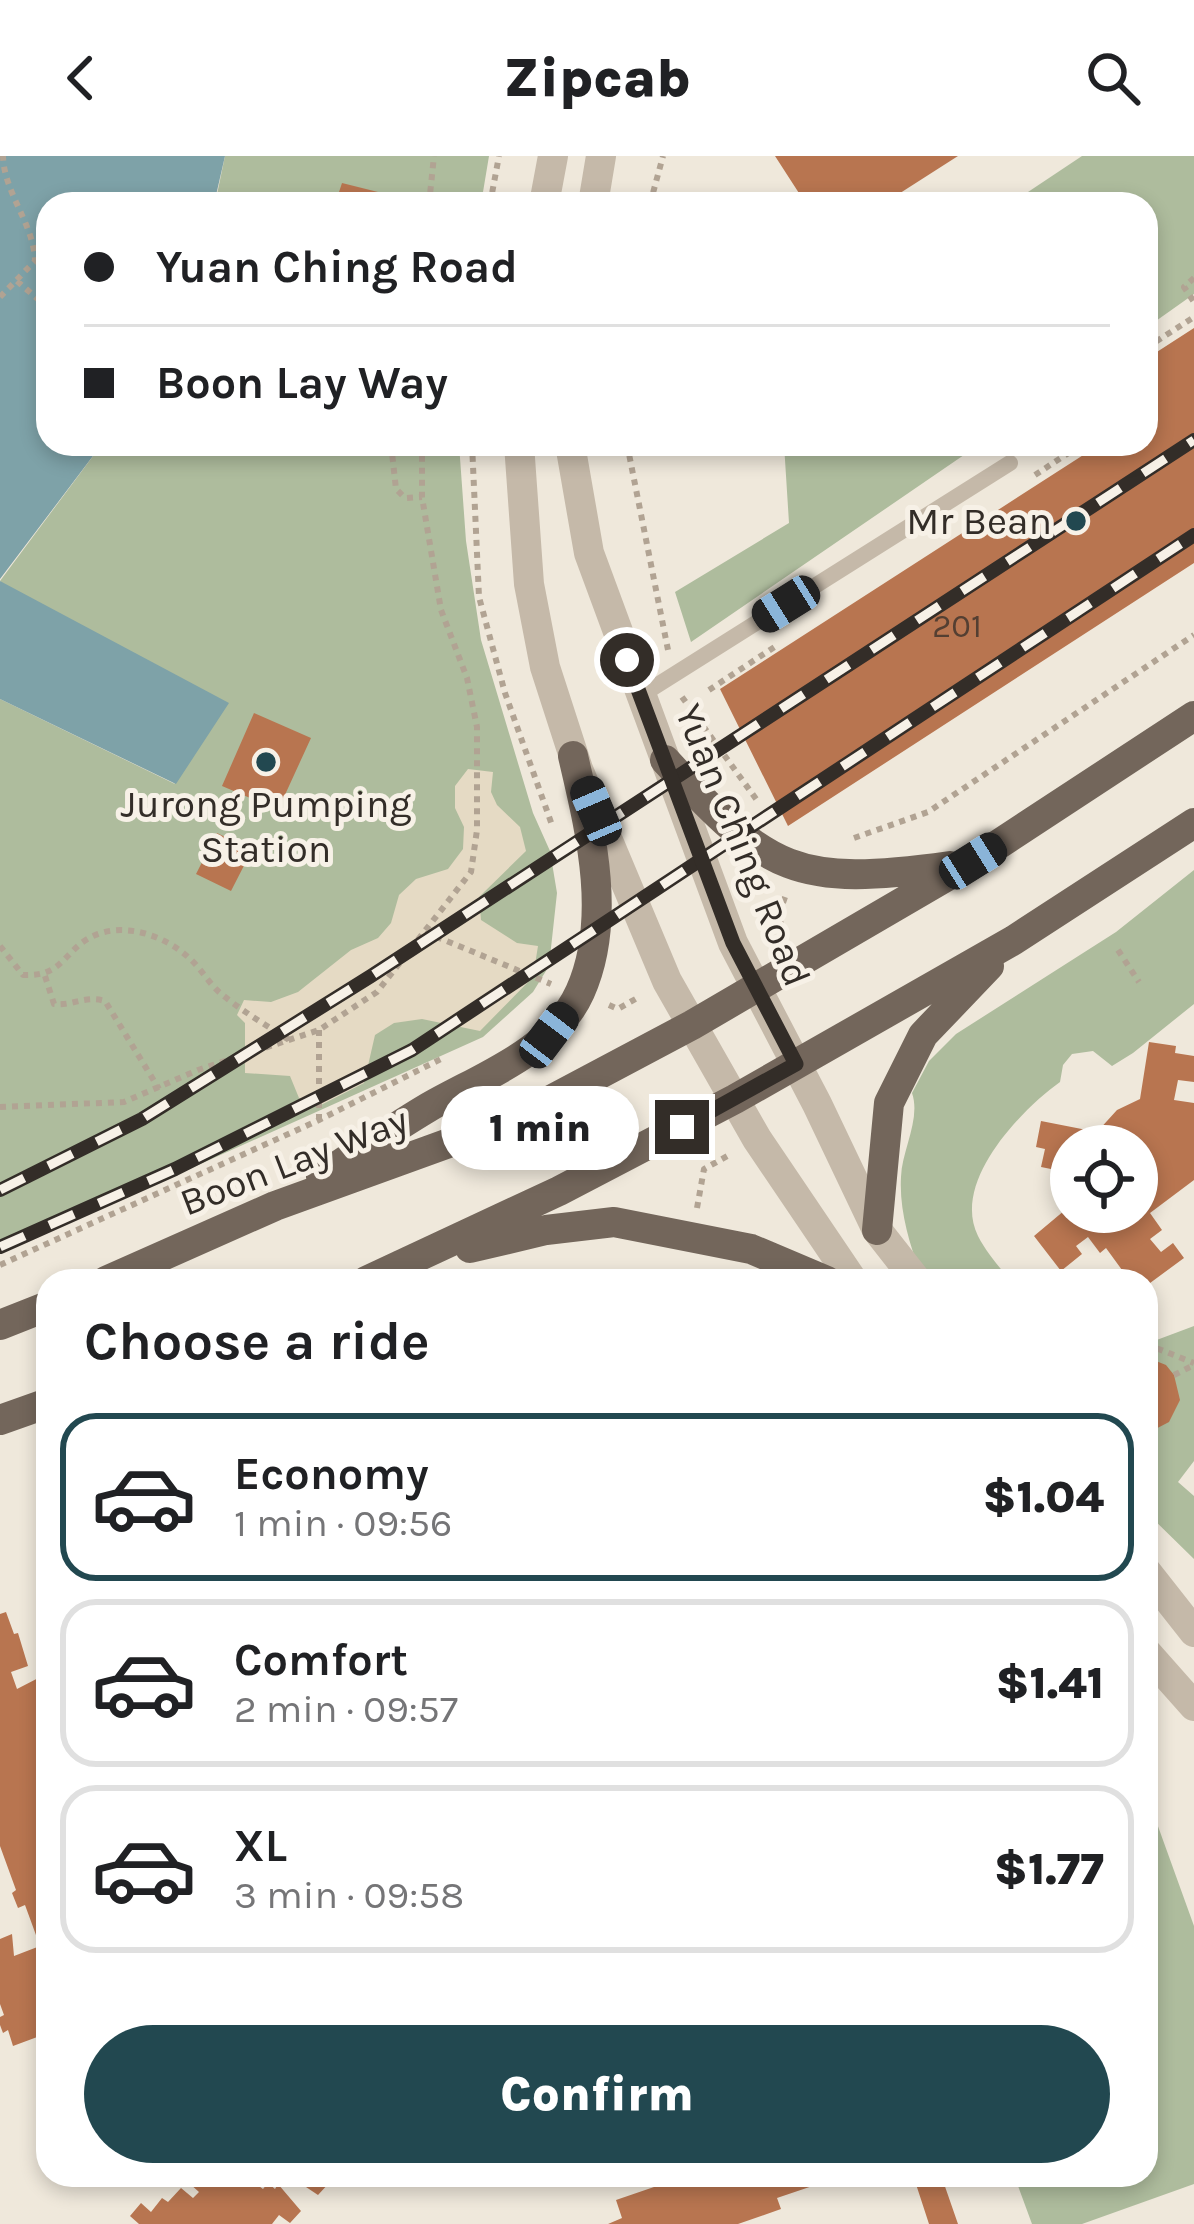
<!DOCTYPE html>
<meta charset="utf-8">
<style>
:root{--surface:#fff;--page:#f6f6f6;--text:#202124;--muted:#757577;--line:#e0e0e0;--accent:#224850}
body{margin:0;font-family:Karla,sans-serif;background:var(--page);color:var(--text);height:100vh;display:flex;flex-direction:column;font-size:45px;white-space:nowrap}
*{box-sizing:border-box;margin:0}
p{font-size:39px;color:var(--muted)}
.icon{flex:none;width:66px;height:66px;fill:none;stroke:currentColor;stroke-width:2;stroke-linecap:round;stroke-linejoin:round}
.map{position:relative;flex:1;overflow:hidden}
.details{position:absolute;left:36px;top:1113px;width:1122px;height:918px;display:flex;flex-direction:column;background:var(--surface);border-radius:36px;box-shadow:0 6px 18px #0003}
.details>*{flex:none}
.banner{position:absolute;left:36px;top:36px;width:1122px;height:264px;border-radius:36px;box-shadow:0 6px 18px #0003;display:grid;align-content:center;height:264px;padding:0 48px;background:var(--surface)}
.controls{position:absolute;left:1050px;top:969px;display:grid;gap:24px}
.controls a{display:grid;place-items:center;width:108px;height:108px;border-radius:50%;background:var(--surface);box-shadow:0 6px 18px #0003;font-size:60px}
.end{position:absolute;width:54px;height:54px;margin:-27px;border:15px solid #332d28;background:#fff;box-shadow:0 0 0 6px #fff}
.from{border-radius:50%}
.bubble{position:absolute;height:84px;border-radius:42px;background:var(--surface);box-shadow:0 6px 18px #0003;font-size:39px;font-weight:800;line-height:84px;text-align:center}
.car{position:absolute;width:36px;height:72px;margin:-36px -18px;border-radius:15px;box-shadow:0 0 9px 3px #0007;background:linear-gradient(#222 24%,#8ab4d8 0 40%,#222 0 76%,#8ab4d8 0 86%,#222 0)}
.banner b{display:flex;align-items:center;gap:42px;height:114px;font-size:45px}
.banner b+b{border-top:3px solid var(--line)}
.banner i{width:30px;height:30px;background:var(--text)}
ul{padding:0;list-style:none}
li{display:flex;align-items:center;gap:36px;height:168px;margin:0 24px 18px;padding:0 24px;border:6px solid var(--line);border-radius:36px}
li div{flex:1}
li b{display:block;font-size:45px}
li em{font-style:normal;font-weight:800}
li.current{border-color:var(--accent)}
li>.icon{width:108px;height:108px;stroke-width:1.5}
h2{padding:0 48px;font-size:54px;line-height:144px}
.cta{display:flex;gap:24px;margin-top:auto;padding:24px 48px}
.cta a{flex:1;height:138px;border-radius:72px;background:var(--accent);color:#fff;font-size:48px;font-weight:800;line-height:138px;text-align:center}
header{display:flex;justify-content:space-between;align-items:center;height:156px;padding:0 48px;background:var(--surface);font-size:54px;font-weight:800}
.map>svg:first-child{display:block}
</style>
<header><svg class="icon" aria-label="back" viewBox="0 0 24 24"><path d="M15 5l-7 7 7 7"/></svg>Zipcab<svg class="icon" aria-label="search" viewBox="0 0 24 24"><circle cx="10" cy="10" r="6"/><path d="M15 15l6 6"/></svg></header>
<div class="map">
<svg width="1194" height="2068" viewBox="0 0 1194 2068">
<rect width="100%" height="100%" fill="#efe8db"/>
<!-- green -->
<path fill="#aebc9d" d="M225 0H489L481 48H215Z
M1082 0H1194V138L1146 172V48H1010Z
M102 288H459L466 385 481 484 533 657 550 695 557 737 549 810 533 836 483 881 0 1098V543L175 628 0 425Z
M784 288H980L691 486 675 436 789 367Z
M1194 714V848L1133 897 1112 910 1093 895 1072 898 1063 909 1060 926C1021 954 951 1026 978 1080 986 1096 1000 1112 1011 1125H923C911 1092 899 1057 901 1021 902 994 921 963 912 937L929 905 956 878 1116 776Z
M1194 1170V1305L1178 1326 1194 1340V1403L1146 1356V1188Z
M1146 1637 1194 1770V2028L1082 2068H1032L1014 2019H1146Z"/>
<!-- plaza -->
<path fill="#e5dac4" d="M468 613 493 616 491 636 497 649 520 671 526 695 479 741 481 764 517 787 538 790 533 821 480 875 422 863 394 867 375 879 364 927 319 950 299 942 290 920 245 917V867L237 859 244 844 271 846 298 836 351 794 378 782 391 767 399 739 416 723 448 713 463 693 464 671 455 652V630Z"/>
<!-- water -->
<path fill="#7ea2a8" d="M0 0H225L214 48H48V288H102L0 423Z
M0 425 229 547 176 628 0 543Z"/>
<!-- building -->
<path fill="#b87550" d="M775 0H958L883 48H806Z
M342 27 410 44V48H335Z
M1194 172V407L788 670 720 533 1088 296 1082 288H1146V203Z
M254 557 311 582 278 654 222 630Z
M217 677 252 694 231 735 196 718Z
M1149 886 1176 890 1175 897 1194 900V926L1178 924 1174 944 1194 947V1024L1150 1057 1162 1074 1150 1083 1161 1096 1173 1087 1184 1102 1146 1130V1125H1130L1106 1092 1100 1097 1088 1081 1076 1090 1082 1098 1061 1115 1034 1080 1071 1049V1056H1137V990H1071L1066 1016 1041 1011 1045 993 1036 991 1041 965 1097 976 1117 954 1140 943Z
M1146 1201 1166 1209 1174 1219 1180 1244 1169 1266 1146 1278Z
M6 1456 14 1478 18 1477 28 1510 11 1516 17 1533 48 1517V1591L38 1595 48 1616V1853L36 1857 40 1868 45 1866 48 1877 13 1890 8 1874 3 1877 0 1869V1861L4 1859 0 1848V1783L12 1778 14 1800 40 1790 25 1749 18 1752 12 1737 16 1734 0 1690V1458Z
M180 2019H264L256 2028 263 2033 268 2027 275 2033 278 2028 301 2055 290 2067 279 2059 272 2068H139L130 2060 141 2047 151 2056 162 2042 168 2046 181 2032 193 2042 199 2036Z
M288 2019H322L330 2026 318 2039Z
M689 2019H842V2020L777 2042 781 2053 738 2068H608L622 2062 616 2044Z
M913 2019H941L958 2068H929Z"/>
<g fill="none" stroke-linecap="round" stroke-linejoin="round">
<!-- path -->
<path stroke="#b1a393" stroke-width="6" stroke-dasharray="6 6" stroke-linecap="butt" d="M429 48 434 0
M490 48 499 0
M650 48 663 0
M1194 122 1184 131 1194 146
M17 125 48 152
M0 141 35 105C34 68 4 37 3 0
M1146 192 1194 161
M209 288 241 293 268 288
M391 288 396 333 405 342 422 341
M472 288 479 441 505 537 552 669
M627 288 668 494
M1035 319 1082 288
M709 534 779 488
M682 541 759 647
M854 682 928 656 1194 479
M785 741 778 761 786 778
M760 771 778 761
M425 776 551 828
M0 790 23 819C68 821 63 789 101 777 130 768 166 781 188 801 200 811 208 826 219 836 240 854 266 869 289 884
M1118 794 1139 826
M45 820 54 848C73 850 85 839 105 845L159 933
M609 849 618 853 639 841
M0 951 124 946 198 914 319 874 377 836 471 716 477 674V571L467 522 441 454 422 341V288
M319 964V874
M697 1052 704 1013 731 998
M0 1109 319 964 441 903
M1146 1188 1194 1207
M1174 1219 1194 1209"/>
<!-- service -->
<path stroke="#c5b9a9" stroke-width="16" d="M640 540 1010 307"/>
<!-- tertiary -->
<path stroke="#c5b9a9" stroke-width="30" d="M544 48 553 0
M593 48 601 0
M519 288 529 428 545 511 578 613 667 825 757 983 853 1125
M570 288 589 397 733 787 817 948 877 1074 917 1125
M1146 1415 1194 1476
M1146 1496 1194 1550"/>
<!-- primary -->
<path stroke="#73665b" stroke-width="30" d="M665 604C769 717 796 731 950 710
M321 1021C357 997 392 973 429 951 483 920 553 896 580 836 613 763 590 673 573 600
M877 1074 889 947 923 879 989 810
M470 1092 546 1074 614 1066 751 1093 827 1125
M106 1125 275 1050 515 963 692 869 973 705 1194 560
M366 1125 559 1035 735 943 1014 784 1194 667
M0 1169 48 1150
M0 1264 48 1247"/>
<!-- rail casing -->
<g stroke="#332d28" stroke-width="14">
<path id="rail" d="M0 1034 142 963 371 820 1194 284
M0 1091 175 1013 412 894 1194 379"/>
</g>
<!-- rail -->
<use href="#rail" stroke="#f7f1e7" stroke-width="9" stroke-dasharray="27" stroke-linecap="butt"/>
</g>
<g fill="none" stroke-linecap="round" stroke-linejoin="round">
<!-- route -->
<path stroke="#332d28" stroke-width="15" d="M627 504 733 787 796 908 682 971"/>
</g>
<!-- markers -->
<g fill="#224850" stroke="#f7f1e7" stroke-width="4.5">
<circle cx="1076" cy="365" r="12"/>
<circle cx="266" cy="606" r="12"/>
</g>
<g text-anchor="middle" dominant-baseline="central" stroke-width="10" stroke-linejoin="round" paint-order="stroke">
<!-- number labels -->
<g font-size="33" fill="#543f32">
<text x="957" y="470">201</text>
</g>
<!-- poi labels -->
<g font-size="39" fill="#332d28" stroke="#f7f1e7" text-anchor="end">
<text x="1052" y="365">Mr Bean</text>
<text x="266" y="648" text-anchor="middle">Jurong Pumping<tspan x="266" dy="45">Station</tspan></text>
</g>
<!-- street labels -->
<g font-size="39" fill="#332d28" stroke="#f7f1e7">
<text transform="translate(743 689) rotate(68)">Yuan Ching Road</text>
<text transform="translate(294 1005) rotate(-21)">Boon Lay Way</text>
</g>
</g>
</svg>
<div class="controls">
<a><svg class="icon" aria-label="locate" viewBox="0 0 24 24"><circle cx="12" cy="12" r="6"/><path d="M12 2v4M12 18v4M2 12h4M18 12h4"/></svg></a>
</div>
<i class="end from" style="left:627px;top:504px"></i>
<i class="end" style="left:682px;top:971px"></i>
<div class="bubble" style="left:441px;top:930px;width:198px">1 min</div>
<i class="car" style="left:786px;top:448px;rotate:238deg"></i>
<i class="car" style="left:596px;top:655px;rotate:337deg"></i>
<i class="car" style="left:973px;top:705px;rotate:58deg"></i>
<i class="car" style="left:549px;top:879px;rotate:37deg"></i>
<div class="banner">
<b><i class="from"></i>Yuan Ching Road</b>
<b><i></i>Boon Lay Way</b>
</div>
<section class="details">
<h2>Choose a ride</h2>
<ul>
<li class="current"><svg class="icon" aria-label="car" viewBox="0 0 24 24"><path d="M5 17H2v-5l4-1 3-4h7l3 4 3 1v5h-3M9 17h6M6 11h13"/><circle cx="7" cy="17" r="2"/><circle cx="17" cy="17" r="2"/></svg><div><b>Economy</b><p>1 min · 09:56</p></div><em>$1.04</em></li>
<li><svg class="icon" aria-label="car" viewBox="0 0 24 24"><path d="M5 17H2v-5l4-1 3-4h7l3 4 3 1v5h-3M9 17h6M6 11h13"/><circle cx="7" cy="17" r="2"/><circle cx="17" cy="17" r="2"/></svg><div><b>Comfort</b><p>2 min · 09:57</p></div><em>$1.41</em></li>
<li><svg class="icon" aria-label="car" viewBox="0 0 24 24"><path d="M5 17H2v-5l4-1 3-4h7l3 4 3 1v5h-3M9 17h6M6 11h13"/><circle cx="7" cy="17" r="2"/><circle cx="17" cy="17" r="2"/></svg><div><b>XL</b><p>3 min · 09:58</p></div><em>$1.77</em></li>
</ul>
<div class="cta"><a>Confirm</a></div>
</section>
</div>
